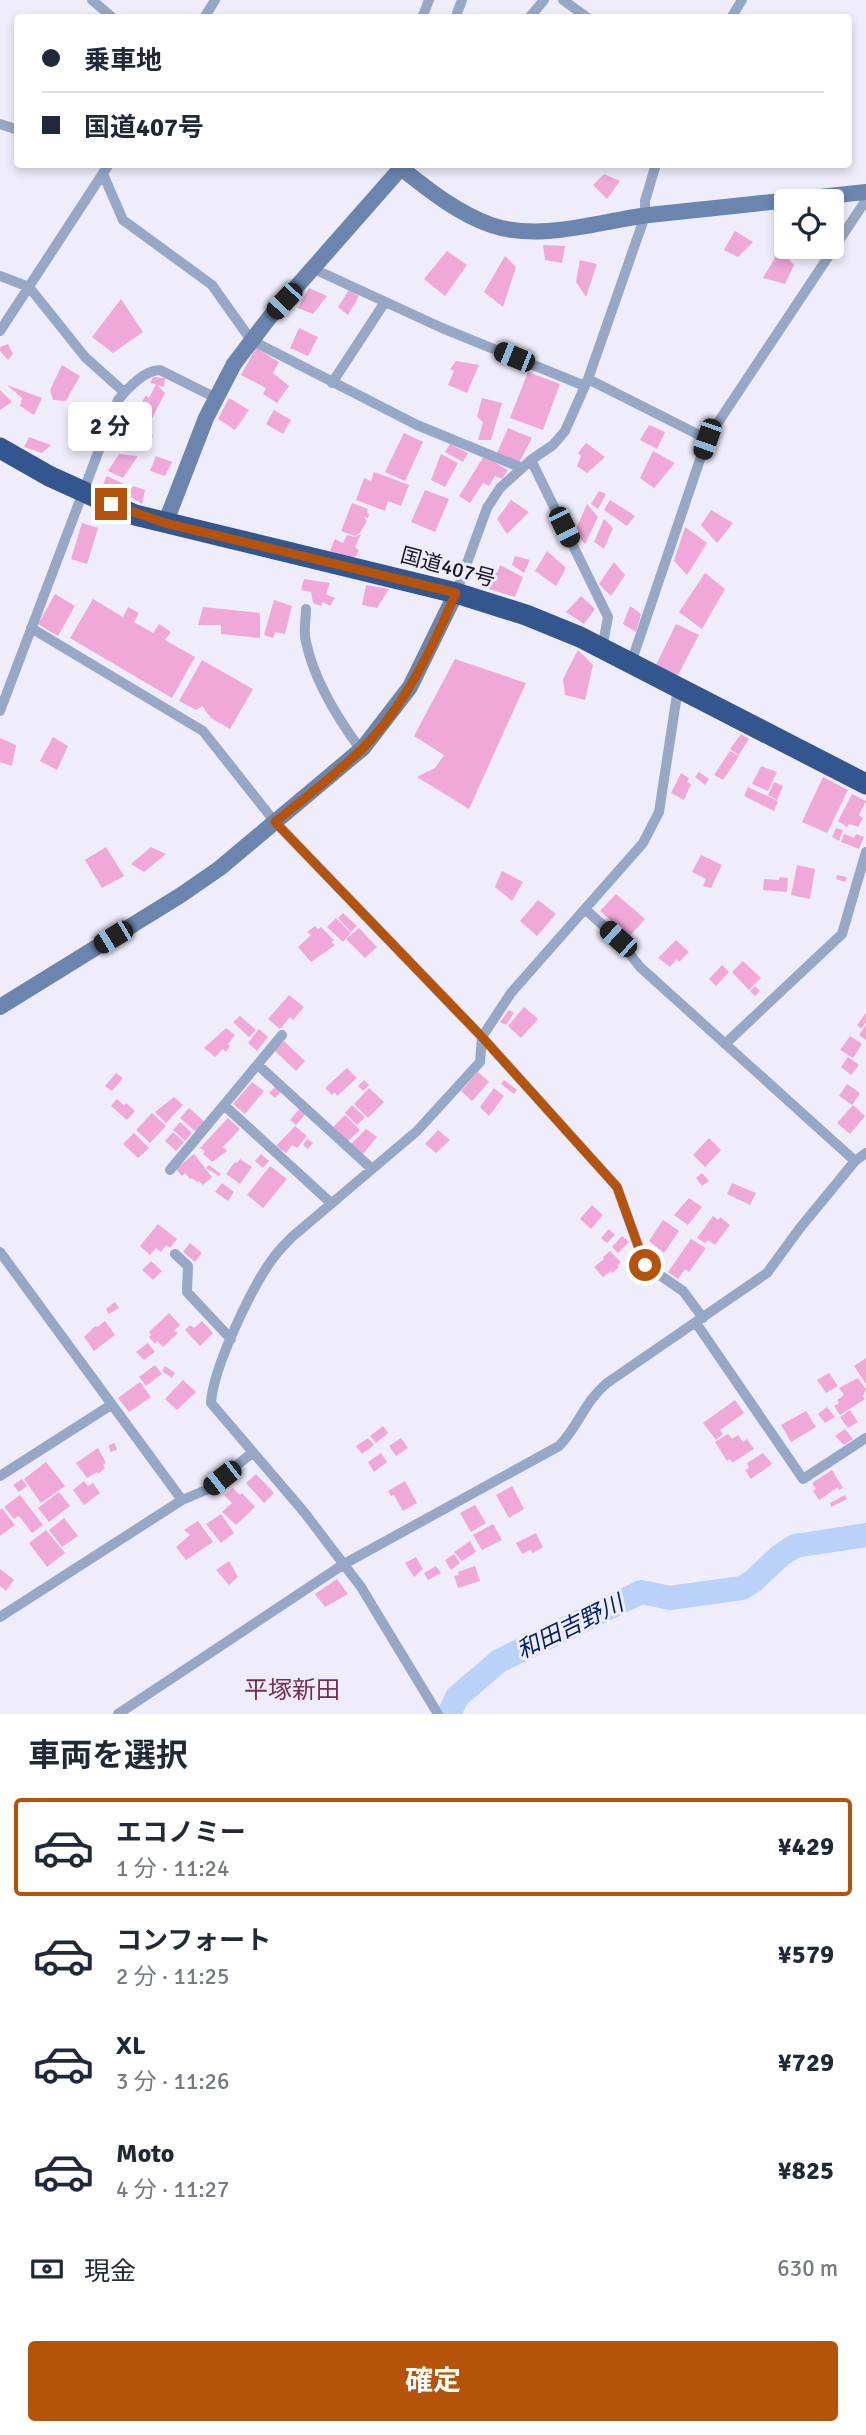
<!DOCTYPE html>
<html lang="ja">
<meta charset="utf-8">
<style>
:root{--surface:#fff;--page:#f6f6f7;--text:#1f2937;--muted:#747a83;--line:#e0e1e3;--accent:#b45309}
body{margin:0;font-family:Signika,"Noto Sans JP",sans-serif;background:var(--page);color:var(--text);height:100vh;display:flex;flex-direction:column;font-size:26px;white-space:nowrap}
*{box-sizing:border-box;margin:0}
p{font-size:23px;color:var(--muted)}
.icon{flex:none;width:38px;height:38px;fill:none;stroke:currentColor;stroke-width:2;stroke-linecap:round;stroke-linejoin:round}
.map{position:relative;height:1714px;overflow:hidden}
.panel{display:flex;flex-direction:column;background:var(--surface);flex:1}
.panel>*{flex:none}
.banner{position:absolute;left:14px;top:14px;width:838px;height:154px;border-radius:7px;box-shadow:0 4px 10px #0003;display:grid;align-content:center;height:154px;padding:0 28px;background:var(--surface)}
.buttons{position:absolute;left:774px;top:189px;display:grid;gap:14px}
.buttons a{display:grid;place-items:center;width:70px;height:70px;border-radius:7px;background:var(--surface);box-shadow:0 4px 10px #0003;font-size:35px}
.end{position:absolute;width:32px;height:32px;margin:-16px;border:9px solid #b45309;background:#fff;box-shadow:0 0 0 4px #fff}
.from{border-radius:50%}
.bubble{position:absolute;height:49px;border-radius:7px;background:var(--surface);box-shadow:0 4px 10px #0003;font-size:23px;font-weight:700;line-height:49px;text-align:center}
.car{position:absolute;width:21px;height:42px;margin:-21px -10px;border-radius:9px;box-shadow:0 0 5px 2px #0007;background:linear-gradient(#222 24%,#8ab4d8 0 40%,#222 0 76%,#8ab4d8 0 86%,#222 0)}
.banner b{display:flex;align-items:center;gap:24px;height:66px;font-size:26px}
.banner b+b{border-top:2px solid var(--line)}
.banner i{width:18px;height:18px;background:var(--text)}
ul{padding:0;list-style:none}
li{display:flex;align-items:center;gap:21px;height:98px;margin:0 14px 10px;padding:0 14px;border:4px solid transparent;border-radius:7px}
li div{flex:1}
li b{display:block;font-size:26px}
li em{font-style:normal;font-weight:700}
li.active{border-color:var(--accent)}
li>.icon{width:63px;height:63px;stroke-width:1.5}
h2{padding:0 28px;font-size:32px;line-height:84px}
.pay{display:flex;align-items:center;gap:18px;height:77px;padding:0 28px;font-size:26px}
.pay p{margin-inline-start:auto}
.primary-button{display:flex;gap:14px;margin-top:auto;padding:14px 28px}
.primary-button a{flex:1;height:80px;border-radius:7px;background:var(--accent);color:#fff;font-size:28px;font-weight:700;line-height:80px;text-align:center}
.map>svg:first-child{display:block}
</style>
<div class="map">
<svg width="866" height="1714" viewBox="0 0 866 1714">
<rect width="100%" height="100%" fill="#efedfb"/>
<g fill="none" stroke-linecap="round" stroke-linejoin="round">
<!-- river -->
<path stroke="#bad1f9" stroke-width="24" d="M449 1714 457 1697 499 1661 641 1592 670 1598 742 1588 752 1582 781 1555 795 1546 866 1535"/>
</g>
<!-- building -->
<path fill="#efa8d7" d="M604 174 620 181 607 199 593 185Z
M735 231 753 242 738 257 724 250Z
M543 245 565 246 562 263 545 260Z
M780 249 794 265 785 284 763 278Z
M447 251 467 265 445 296 424 279Z
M505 256 516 267 503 307 484 292Z
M580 260 597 264 586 297 576 282Z
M309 288 327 296 313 314 298 308Z
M349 290 359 296 348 315 338 307Z
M121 299 143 332 113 353 92 337Z
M299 328 318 337 308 356 290 348Z
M8 344 13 354 8 360 0 351V347Z
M256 348 279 362 273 373 289 386 277 403 263 394 266 388 241 375Z
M456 361 479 365 467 393 448 385 454 371 450 369Z
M62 365 80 376 66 401 53 400 50 390Z
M528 372 560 384 543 430 510 418Z
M153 377 165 378 164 387 157 385 165 393 148 426 131 422 146 395 149 398 156 384 150 383Z
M7 385 42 398 34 415 20 406 22 398Z
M0 390 12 402 0 410Z
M229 398 249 410 235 430 218 419Z
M482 398 502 403 491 440H478L483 422 477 417Z
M274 410 291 420 283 434 266 424Z
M649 425 665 432 657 449 640 440Z
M136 426 153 436 146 447 129 438Z
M508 428 532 438 519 463 497 453Z
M404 433 423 442 405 481 385 472Z
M29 437 51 445 42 453 24 447Z
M586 443 605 457 587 473 577 466 581 456 578 453Z
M450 444 468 453 463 462 445 452Z
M653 451 675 463 654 488 640 478Z
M119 454 138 456 123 478 108 471Z
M441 454 458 463 445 487 431 480Z
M156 456 172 462 165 476 150 471Z
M484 456 508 470 502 479 495 476 489 486 483 483 470 503 459 496Z
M374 472 409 485 401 506 388 501 385 511 356 500 364 478 371 481Z
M107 476 124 484 119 496 100 490Z
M133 486 145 490 142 504 128 495Z
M425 490 449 499 435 532 411 522Z
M599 491 606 494 598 509 591 504Z
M511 500 529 512 507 534 497 519Z
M610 500 635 516 627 526 604 510Z
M352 503 368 509 367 512 369 514 368 518 364 517 367 521 360 533 355 536 341 531Z
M587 504 598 517 585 544 575 531Z
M711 510 733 523 717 543 701 525Z
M604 519 613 528 604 549 594 542Z
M82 523 98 528 87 564 71 559Z
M685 527 707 543 687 575 674 561Z
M361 534 355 547 359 550 356 556 350 558 330 551 335 539 343 543 347 535 355 537Z
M547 551 566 568 556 586 535 571Z
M515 556 530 560 524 573 512 565Z
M614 562 625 575 611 596 599 584Z
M500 565 523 577 515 597 482 587 487 572 497 573Z
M705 573 725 589 702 629 679 612Z
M304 579 330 583 326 594 335 598 330 606 323 602 321 606 313 603 311 592 301 590Z
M366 585 389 589 377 608 362 605Z
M55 594 75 606 58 636 38 624Z
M581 596 595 609 584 624 566 612Z
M93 599 123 617 128 607 139 613 134 622 153 633 159 624 171 632 165 640 195 657 172 698 70 638Z
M274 600 292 606 285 634 275 632 273 638 264 635Z
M630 606 641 614 636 632 623 624Z
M203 607 260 613V638L221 634V625H198Z
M676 624 699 635 678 675 654 669Z
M578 650 593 665 585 700 565 695 563 679Z
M455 659 526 683 469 809 417 777 435 768 444 755 414 736Z
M202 660 253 689 230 729 211 718 202 706 196 710 179 701Z
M741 734 749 739 739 755 730 749Z
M53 737 68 746 57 770 40 761Z
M0 738 16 745 12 766 0 762Z
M730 751 739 756 723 780 714 775Z
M761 766 777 772 768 791 752 784Z
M699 772 709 779 705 785 695 777Z
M681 773 689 778 687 782 691 784 684 800 671 793Z
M823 777 848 790 827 833 802 822Z
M774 782 783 786 777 800 768 795Z
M748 787 778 801 774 811 744 796Z
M852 794 866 801 859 815 863 818 858 827 849 824 847 827 838 821Z
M836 828 843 830 839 841 832 837Z
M844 834 854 838 856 834 864 837 859 849 841 842Z
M106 847 124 876 102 888 85 860Z
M151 847 166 854 144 872 131 864Z
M701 855 722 865 711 888 703 886 706 879 692 872Z
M797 865 815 869 810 899 791 895Z
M502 871 523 882 512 901 495 887Z
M837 875 847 877 845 882 836 879Z
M780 877 788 878 787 892 763 890 764 879 779 880Z
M616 894 645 919 629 937 600 911Z
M538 900 556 914 537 936 520 921Z
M343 913 357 926 351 932 338 918Z
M336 918 351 933 343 942 327 927Z
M315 926 318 929 321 927 334 940 331 942 335 945 311 962 298 947 311 935 307 932Z
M359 928 377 947 365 958 346 939Z
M676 940 689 952 679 962 677 959 670 967 658 958Z
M743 961 761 978 749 990 732 972Z
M722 965 729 972 716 986 709 979Z
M755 986 760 991 755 996 750 991Z
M289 995 304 1007 293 1020 290 1017 280 1029 268 1019Z
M524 1007 538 1019 521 1038 508 1026Z
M509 1010 514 1013 506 1025 500 1022Z
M866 1013V1022L861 1029 857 1025Z
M240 1016 256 1030 249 1037 233 1022Z
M866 1025V1040L859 1035Z
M226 1028 235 1035 228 1044 230 1046 226 1052 223 1049 215 1057 204 1048Z
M259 1029 268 1037 257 1051 248 1043Z
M850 1036 862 1044 853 1058 840 1050Z
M284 1041 305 1061 296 1071 275 1051Z
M848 1057 859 1065 851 1075 841 1067Z
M347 1068 357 1078 337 1096 335 1092 332 1095 325 1088Z
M478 1072 489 1082 472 1101 461 1091Z
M116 1073 123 1078 112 1091 105 1086Z
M364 1080 369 1085 363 1091 358 1086Z
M504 1080 517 1090 514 1094 501 1084Z
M252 1082 264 1091 245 1114 233 1104Z
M278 1084 283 1090 275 1098 269 1093Z
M847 1084 860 1093 852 1105 839 1096Z
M369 1088 384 1102 368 1118 354 1104Z
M494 1088 504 1096 489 1116 480 1107Z
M174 1097 183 1105 166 1123 155 1112Z
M117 1099 124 1105 126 1103 135 1111 127 1120 111 1106Z
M352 1105 365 1117 357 1125 345 1113Z
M853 1105 865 1116 850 1134 837 1123Z
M301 1107 307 1112 296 1125 290 1120Z
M189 1108 205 1122 196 1132 180 1118Z
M152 1113 166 1126 150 1143 136 1130Z
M345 1115 360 1130 348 1141 333 1127Z
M228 1118 240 1129 223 1147 227 1151 212 1162 203 1154 205 1151 200 1148Z
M180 1122 192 1133 185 1141 173 1130Z
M295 1126 307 1136 297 1148 292 1145 286 1153 276 1146Z
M366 1129 377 1137 363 1154 351 1144Z
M438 1130 450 1140 436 1153 425 1144Z
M173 1132 184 1142 176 1151 165 1141Z
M134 1133 149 1148 138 1158 123 1144Z
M709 1138 721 1150 705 1167 693 1155Z
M307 1139 313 1143 308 1149 303 1145Z
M194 1154 212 1177 203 1185 199 1181 197 1182 192 1178 190 1179 185 1173 182 1176 176 1169Z
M261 1154 269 1161 263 1168 255 1161Z
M240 1159 252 1167 240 1184 226 1174 235 1162 237 1163Z
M209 1165 221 1174 219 1176 206 1168Z
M270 1166 287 1179 263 1208 247 1195Z
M702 1173 709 1181 702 1186 696 1178Z
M222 1183 234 1192 228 1201 215 1192Z
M732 1183 756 1193 750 1205 727 1194Z
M689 1198 702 1207 688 1225 674 1215Z
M592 1205 603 1215 591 1229 580 1219Z
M713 1216 718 1220 720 1217 730 1225 715 1245 708 1240 705 1243 697 1238Z
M663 1220 679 1231 664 1253 649 1241Z
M158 1224 177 1239 170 1248 166 1245 161 1252 156 1248 150 1255 140 1246Z
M609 1229 615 1235 607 1243 601 1238Z
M622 1236 629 1242 618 1253 612 1247Z
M691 1239 706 1248 689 1272 685 1269 678 1279 668 1272Z
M190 1243 202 1253 195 1262 183 1252Z
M610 1251 621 1262 617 1266 619 1267 612 1273 611 1271 603 1277 594 1267 604 1259 603 1257Z
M151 1261 162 1271 153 1280 142 1270Z
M115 1302 119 1308 109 1314 106 1309Z
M169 1313 180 1325 174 1331 178 1333 163 1347 157 1341 155 1344 149 1337 151 1335 149 1332Z
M105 1321 115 1335 94 1351 84 1337 95 1326 97 1327Z
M202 1321 213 1333 200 1346 185 1330 190 1325 194 1328Z
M148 1343 155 1352 144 1360 136 1352Z
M866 1358V1384L854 1366Z
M155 1365 162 1374 146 1386 139 1377Z
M165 1366 175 1373 172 1378 162 1371Z
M829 1373 838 1386 826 1393 817 1380Z
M858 1378 866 1389 863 1396 865 1399 840 1415 834 1406 839 1403 837 1400 844 1395 839 1388Z
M183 1380 196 1392 177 1410 165 1399Z
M140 1382 151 1397 129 1412 118 1398Z
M735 1400 744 1413 720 1430 723 1434 716 1440 703 1423Z
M827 1407 835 1417 825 1423 818 1414Z
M850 1410 858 1422 848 1428 840 1417Z
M806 1411 816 1427 791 1442 781 1425Z
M383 1426 388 1433 376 1443 370 1436Z
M845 1429 853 1439 844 1445 835 1436Z
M728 1434 732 1439 738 1435 743 1442 747 1439 754 1449 732 1463 730 1459 727 1461 715 1442Z
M368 1438 374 1445 362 1454 356 1446Z
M401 1438 408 1448 396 1456 389 1446Z
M115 1443 117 1450 110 1452 109 1445Z
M98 1448 106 1463 103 1465 105 1468 98 1474 97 1472 87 1478 76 1463Z
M381 1453 387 1462 374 1472 368 1462Z
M763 1453 772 1464 751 1479 745 1470 749 1468 747 1463Z
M46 1462 65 1486 41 1503 24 1479Z
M832 1470 843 1488 839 1490 838 1487 819 1500 813 1491 816 1489 812 1483Z
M256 1474 274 1493 264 1503 246 1483Z
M22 1479 27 1486 19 1492 13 1485Z
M84 1481 88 1486 93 1483 100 1493 84 1505 73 1490Z
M405 1481 417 1503 403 1511 394 1495 391 1496 388 1491Z
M512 1486 524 1509 509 1518 496 1495Z
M233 1488 240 1495 242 1493 255 1507 236 1525 222 1512 232 1503 224 1495Z
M59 1492 70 1506 49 1522 38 1508Z
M20 1495 43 1525 32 1533 19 1516 14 1519 4 1507Z
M845 1495 847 1499 831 1507 830 1503Z
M475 1505 486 1523 471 1532 460 1513Z
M2 1508 15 1525 0 1536V1510Z
M221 1514 234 1533 221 1543 206 1524Z
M64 1518 78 1536 62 1547 49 1530Z
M198 1521 213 1542 186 1560 176 1547 190 1535 184 1530Z
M493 1524 502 1540 482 1550 473 1535Z
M46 1530 65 1553 47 1567 29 1543Z
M536 1533 543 1547 533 1553 530 1550 522 1554 516 1543Z
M470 1541 476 1552 462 1561 454 1552Z
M454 1554 460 1563 451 1570 445 1560Z
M416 1557 423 1569 414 1577 405 1563Z
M229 1561 238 1577 229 1585 216 1570Z
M436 1566 441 1573 428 1580 424 1573Z
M475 1566 480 1581 458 1588 454 1576 459 1575 458 1572Z
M0 1569 14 1580 6 1591 0 1586Z
M337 1579 348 1594 325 1607 315 1594Z"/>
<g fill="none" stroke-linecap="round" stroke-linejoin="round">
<!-- street -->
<path stroke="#96a8c5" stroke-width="10" d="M92 0 113 18
M563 0 588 18
M457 13 462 0
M204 18 215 0
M422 18 429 0
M529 18 544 0
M731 18 742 0
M0 124 18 130
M103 174 123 220 212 285 251 340 417 425 522 468
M314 269 442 328 585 386
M0 276 29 287 85 357 124 392
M0 331 109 164
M588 379 707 439
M332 383 385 302
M531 460 608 617 602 649
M456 593 487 508 500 488 531 460 553 445 565 431 588 379 645 216V201L656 164
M306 609C306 620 303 632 306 642 314 680 338 719 361 750
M31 628 203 731 275 822 482 1037 617 1187 645 1265 683 1291 703 1318
M631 663 707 439 866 200
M0 711 118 400C128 388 144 370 160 370L216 398
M585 909 618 939 640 967 855 1161
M725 1044 842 934 866 852
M258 1065 372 1169
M225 1106 331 1203
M170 1170 282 1035
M0 1252 182 1500 206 1490 252 1453
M175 1254 188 1266 187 1292 231 1339
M696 1323 803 1479 866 1438
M0 1476 111 1405
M0 1617 182 1500
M118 1714 344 1564 559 1446C579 1426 584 1402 607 1383L767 1273 800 1228 855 1161 866 1153
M438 1714 361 1587 304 1512 211 1403C213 1368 252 1286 274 1257 279 1250 286 1243 292 1237L417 1131 480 1062 482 1037 511 993 643 843 659 812 678 688"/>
<!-- secondary -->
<path stroke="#6c85af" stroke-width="16" d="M165 524 206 418 234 364 269 318 401 168C429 190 457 213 491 225 541 242 599 221 649 215 721 207 794 200 866 192
M0 1007 181 895 220 868 363 748 410 687 456 593"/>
<!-- highway -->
<path stroke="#33568f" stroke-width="21" d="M0 448 49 476 135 515 456 593 526 615 580 637 866 784"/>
</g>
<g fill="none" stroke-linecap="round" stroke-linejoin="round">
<!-- route -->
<path stroke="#b45309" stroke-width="9" d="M111 504 165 523 456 593C432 648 405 706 362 749 335 775 305 798 275 822L482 1037 617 1187 645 1265"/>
</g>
<g text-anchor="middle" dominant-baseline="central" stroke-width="6" stroke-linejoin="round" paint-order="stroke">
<!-- street labels -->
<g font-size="21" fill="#181622" stroke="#efedfb">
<text transform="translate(448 567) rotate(15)">国道407号</text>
</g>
<!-- water labels -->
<g font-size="23" font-style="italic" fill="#00226b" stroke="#efedfb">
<text transform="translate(570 1627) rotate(-26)">和田吉野川</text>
</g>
<!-- quarter labels -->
<g font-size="24" fill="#74304c" stroke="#efedfb">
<text x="292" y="1690">平塚新田</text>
</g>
</g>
</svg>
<div class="buttons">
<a><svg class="icon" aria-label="locate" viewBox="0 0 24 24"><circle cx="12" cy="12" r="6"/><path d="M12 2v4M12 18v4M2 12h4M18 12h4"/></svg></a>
</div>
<i class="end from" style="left:645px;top:1265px"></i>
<i class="end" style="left:111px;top:504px"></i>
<div class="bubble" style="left:68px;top:402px;width:84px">2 分</div>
<i class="car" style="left:284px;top:301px;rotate:223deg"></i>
<i class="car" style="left:514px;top:357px;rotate:292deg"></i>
<i class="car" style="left:707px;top:439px;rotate:199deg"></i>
<i class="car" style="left:564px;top:527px;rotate:154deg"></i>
<i class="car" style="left:113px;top:937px;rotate:239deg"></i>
<i class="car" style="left:618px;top:939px;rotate:312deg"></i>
<i class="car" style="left:222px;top:1478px;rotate:232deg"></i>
<div class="banner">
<b><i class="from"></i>乗車地</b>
<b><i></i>国道407号</b>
</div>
</div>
<section class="panel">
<h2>車両を選択</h2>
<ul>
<li class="active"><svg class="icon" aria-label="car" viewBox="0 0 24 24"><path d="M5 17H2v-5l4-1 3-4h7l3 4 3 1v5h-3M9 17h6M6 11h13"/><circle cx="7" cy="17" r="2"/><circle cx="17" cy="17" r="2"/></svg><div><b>エコノミー</b><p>1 分 · 11:24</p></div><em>¥429</em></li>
<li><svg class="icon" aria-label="car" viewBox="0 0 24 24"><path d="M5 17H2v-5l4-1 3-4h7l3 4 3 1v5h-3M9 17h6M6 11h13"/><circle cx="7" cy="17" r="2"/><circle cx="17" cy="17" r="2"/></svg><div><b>コンフォート</b><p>2 分 · 11:25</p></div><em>¥579</em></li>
<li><svg class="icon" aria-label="car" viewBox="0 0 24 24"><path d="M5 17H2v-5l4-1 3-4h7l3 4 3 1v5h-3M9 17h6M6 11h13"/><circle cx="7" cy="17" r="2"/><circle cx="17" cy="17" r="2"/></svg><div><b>XL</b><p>3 分 · 11:26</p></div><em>¥729</em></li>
<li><svg class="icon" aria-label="car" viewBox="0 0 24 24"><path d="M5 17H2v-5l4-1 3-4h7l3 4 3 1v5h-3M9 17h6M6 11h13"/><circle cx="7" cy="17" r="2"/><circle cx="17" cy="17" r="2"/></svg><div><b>Moto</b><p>4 分 · 11:27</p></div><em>¥825</em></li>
</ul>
<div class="pay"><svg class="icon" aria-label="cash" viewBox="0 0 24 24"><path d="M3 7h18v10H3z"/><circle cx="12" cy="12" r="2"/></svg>現金<p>630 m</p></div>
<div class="primary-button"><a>確定</a></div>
</section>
